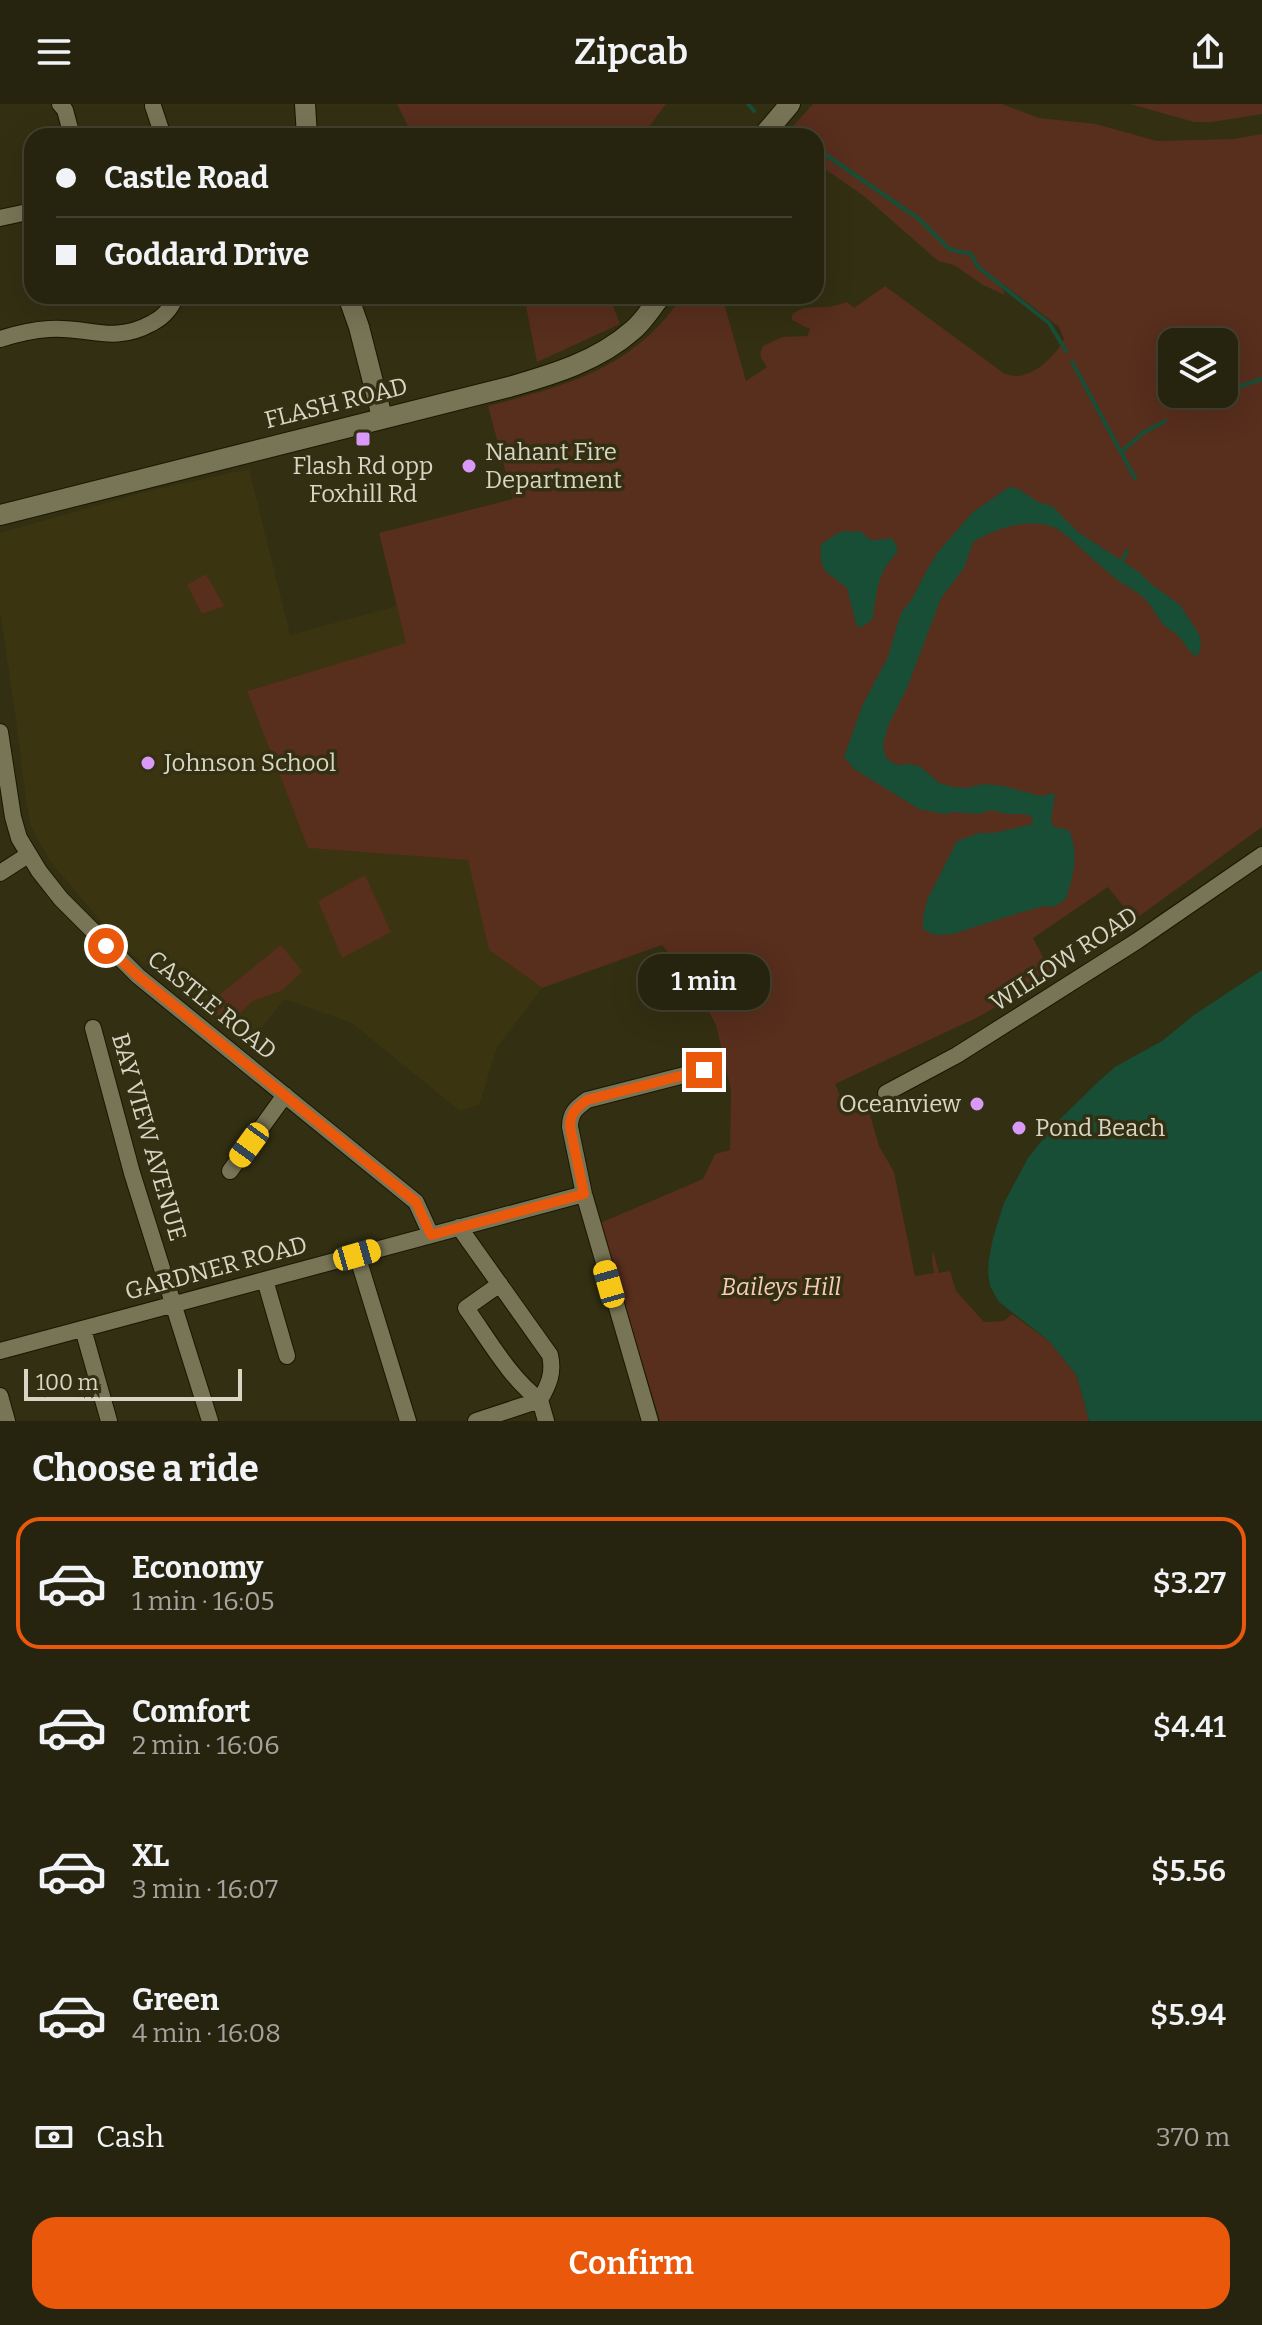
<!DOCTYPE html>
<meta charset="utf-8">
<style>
:root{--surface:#26230e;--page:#322f1c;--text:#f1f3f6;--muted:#a4a49e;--line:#42402e;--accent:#ea580c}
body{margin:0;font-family:Bitter,serif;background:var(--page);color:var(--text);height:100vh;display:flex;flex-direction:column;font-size:30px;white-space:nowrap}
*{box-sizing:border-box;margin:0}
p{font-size:26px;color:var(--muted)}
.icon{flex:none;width:44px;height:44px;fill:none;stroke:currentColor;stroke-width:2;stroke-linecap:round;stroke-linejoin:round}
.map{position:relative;height:1317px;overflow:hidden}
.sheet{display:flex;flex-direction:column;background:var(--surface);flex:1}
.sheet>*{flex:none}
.banner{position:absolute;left:24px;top:24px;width:800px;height:176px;border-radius:24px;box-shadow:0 8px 32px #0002,0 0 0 2px var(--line);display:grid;align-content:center;height:176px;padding:0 32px;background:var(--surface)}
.tools{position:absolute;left:1158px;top:224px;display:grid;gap:16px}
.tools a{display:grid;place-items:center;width:80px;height:80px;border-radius:16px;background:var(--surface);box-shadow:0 8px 32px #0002,0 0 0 2px var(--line);font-size:40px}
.scale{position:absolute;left:24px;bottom:20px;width:218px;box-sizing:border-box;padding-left:8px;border:4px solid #d7d5c4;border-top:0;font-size:22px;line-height:28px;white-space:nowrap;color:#d7d5c4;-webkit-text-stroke:6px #332f12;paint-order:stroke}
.end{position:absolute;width:36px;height:36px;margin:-18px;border:10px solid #ea580c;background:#fff;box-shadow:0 0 0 4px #fff}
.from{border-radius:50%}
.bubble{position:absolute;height:56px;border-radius:24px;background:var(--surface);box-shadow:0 8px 32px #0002,0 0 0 2px var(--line);font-size:26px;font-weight:600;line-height:56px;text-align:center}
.car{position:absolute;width:24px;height:48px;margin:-24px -12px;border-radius:10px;box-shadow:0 0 6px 2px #0007;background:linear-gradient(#f5c518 24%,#345 0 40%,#f5c518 0 76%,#345 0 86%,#f5c518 0)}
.banner b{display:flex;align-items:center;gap:28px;height:76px;font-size:30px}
.banner b+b{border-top:2px solid var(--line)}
.banner i{width:20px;height:20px;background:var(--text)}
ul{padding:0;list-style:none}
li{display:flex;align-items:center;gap:24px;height:132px;margin:0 16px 12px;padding:0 16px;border:4px solid transparent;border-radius:24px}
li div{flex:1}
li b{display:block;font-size:30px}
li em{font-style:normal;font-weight:600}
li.selected{border-color:var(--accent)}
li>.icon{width:72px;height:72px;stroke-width:1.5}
h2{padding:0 32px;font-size:36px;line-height:96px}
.pay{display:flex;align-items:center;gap:20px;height:88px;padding:0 32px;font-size:30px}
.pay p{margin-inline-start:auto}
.cta{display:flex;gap:16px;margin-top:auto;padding:16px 32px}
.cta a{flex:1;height:92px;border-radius:24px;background:var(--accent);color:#fff;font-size:32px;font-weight:600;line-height:92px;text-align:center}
header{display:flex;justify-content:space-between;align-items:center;height:104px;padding:0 32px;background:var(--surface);font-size:36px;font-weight:600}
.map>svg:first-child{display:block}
</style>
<header><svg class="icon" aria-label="menu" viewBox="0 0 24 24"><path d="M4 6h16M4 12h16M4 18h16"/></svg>Zipcab<svg class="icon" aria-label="share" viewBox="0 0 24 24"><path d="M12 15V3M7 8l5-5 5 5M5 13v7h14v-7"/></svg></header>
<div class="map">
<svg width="1262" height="1317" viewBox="0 0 1262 1317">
<rect width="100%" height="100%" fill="#332f12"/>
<!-- built -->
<path fill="#3a3510" d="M249 365 290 531 397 502 407 539 247 587 308 744 469 756 489 846 542 884 497 943 479 1001 460 1007 352 919 285 895 245 943 121 841 50 757 31 723 26 696 17 622 0 507V429L145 388Z"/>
<!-- green -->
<path fill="#582e1d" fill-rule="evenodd" d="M397 0H666L642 32H413Z
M813 0H1002L1039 14 1096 20 1157 37 1233 35 1262 30V723L1134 816 1108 783 1033 834 1053 872 976 914 835 980 847 1007 867 1000 879 1042 894 1068 915 1172 934 1169 932 1156 933 1146 939 1169 950 1167 956 1187 984 1218 1004 1217 1012 1210 1049 1237 1077 1272 1089 1317H660L600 1119 703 1075 715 1050 730 1046 731 986 716 921 695 881 662 841 542 884 489 846 468 756 308 744 247 587 406 539 379 429 513 395 488 302C567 281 634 265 682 192H722L746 277 767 263C761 254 758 252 763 242L782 233 807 232 810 225 792 216V211C802 201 813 204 826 203 833 203 840 200 847 198L854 204 885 182 1005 270C1009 271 1014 272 1018 272 1037 270 1056 251 1064 235L1059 223 999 177 1005 191 983 181 954 161 938 157 864 92 816 59V32H789L794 21ZM1172 238H1224V290H1172Z
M1130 0H1262V10L1212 18H1194Z
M524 192H609L620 220 537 258Z
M206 470 224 502 202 510 187 481Z
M365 771 391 828 342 854 318 797Z
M281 841 302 867 283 886 253 897 226 922 203 904Z"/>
<!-- water -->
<path fill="#184e36" d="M1009 383 1017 384 1038 398 1052 402 1078 428 1139 468 1151 480 1180 501 1199 530 1201 539 1198 553C1186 547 1186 539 1177 531 1173 527 1167 525 1163 520 1156 512 1152 501 1144 494 1134 485 1119 479 1109 469 1093 456 1078 441 1062 428 1038 410 995 424 973 438L964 464 941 494 907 584 888 622 883 642 885 651 888 656 897 661 911 660 921 663 939 679 953 683 967 684 983 680 1003 682 1040 692 1055 689 1051 717 1054 723 1069 726C1079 748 1074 774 1065 796L1053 803 1044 802 1019 809 953 830 934 831 923 825V814L927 796 957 737 979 729H994L1033 720 1032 713 1025 710H1007L991 706 979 710 954 708 944 710 919 705 854 665 844 653 863 600 888 553 901 509 912 495 928 464 938 448 972 409Z
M846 427 853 428 860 427C863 429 865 432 868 434 874 439 885 433 893 435L898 445C895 453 888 458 884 466 875 482 876 500 872 516L860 524 856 520 847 484C828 468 818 469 821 440L840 428Z
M1262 866V1317H1089L1077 1272 1049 1237 999 1198 990 1182 988 1168 989 1155 993 1134 1004 1099 1028 1054 1055 1020 1098 978 1115 963 1162 937 1194 911Z"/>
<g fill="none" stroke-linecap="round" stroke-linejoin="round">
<!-- stream -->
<path stroke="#184e36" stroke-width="4" d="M748 0 754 7
M816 44 919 115 949 145 971 150 978 163 1049 219 1066 247
M1072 258 1135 374
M1224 288 1262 275
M1204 295 1218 290
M1121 348 1143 329 1165 317
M1120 462 1127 447"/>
<!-- minor casing -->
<g stroke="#1a1700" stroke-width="18">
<path id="minor" d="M60 0 65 6 72 32
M153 2 163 32
M0 114 32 107
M0 235C16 230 32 226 49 225 89 222 112 241 152 219 164 213 171 205 176 192
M0 628 13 713 19 734 39 767 61 795 138 872 416 1098 431 1131
M0 769 28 751
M93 924 132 1069 210 1317
M886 989 957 951 1137 837 1262 751
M230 1067 285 991
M459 1123 550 1251C554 1269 549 1280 540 1296L546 1317
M357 1151 408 1317
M265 1176 287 1252
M500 1180 466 1204C487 1233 511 1276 540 1296
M83 1225 109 1317
M0 1247 584 1090
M0 1292 7 1317
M476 1317 540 1296
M650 1317 584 1090 570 1023C570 1009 576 1004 587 996L704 966"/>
</g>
<!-- tertiary casing -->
<g stroke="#1a1700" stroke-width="22">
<path id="tertiary" d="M305 0 307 32
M348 192 359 223 382 313"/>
</g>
<!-- secondary casing -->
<g stroke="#1a1700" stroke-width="22">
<path id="secondary" d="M763 32 790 0
M0 411 509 283C554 270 598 257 633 226 644 217 652 203 661 192"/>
</g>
<!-- minor -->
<use href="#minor" stroke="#787456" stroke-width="16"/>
<!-- tertiary -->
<use href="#tertiary" stroke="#787456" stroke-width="20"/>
<!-- secondary -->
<use href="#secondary" stroke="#787456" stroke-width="20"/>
</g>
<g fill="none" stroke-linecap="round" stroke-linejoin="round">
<!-- route -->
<path stroke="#ea580c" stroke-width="10" d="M106 842 138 872 416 1098 431 1131 584 1090 570 1023C570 1009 576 1004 587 996L704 966"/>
</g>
<!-- markers -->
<g fill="#d99af7" stroke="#332f12" stroke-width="3">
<rect x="355" y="327" width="16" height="16" rx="4"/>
<circle cx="469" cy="362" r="8"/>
<circle cx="148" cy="659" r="8"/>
<circle cx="977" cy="1000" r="8"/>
<circle cx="1019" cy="1024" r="8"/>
</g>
<g text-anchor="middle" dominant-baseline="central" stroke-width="7" stroke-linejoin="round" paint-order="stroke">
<!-- street labels -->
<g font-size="24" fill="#d7d5c4" stroke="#332f12">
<text transform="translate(336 299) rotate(-14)">FLASH ROAD</text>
<text transform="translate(1064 855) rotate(-33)">WILLOW ROAD</text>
<text transform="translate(212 901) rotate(39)">CASTLE ROAD</text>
<text transform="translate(149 1033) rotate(74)">BAY VIEW AVENUE</text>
<text transform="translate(216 1164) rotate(-15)">GARDNER ROAD</text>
</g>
<!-- poi labels -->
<g font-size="24" fill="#d7d5c4" stroke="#332f12" text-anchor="start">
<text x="485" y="348">Nahant Fire<tspan x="485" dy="28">Department</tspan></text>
<text x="363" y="362" text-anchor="middle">Flash Rd opp<tspan x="363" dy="28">Foxhill Rd</tspan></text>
<text x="164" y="659">Johnson School</text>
<text x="961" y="1000" text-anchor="end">Oceanview</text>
<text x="1035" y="1024">Pond Beach</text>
</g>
<!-- park labels -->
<g font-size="24" font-style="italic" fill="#f9c9b7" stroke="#332f12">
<text x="781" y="1183">Baileys Hill</text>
</g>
</g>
</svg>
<div class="tools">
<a><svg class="icon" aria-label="layers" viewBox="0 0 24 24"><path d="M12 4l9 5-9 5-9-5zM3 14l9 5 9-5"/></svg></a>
</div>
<div class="scale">100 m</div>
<i class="end from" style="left:106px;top:842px"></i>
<i class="end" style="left:704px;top:966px"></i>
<div class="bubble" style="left:638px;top:850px;width:132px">1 min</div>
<i class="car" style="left:249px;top:1041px;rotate:216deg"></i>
<i class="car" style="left:357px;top:1151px;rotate:74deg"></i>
<i class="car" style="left:609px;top:1180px;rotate:344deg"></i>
<div class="banner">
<b><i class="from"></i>Castle Road</b>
<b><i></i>Goddard Drive</b>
</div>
</div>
<section class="sheet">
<h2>Choose a ride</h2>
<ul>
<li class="selected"><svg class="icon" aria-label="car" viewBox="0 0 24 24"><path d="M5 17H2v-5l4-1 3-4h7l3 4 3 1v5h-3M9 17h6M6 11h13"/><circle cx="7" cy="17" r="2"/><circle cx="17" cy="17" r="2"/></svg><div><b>Economy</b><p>1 min · 16:05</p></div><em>$3.27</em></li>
<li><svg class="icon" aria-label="car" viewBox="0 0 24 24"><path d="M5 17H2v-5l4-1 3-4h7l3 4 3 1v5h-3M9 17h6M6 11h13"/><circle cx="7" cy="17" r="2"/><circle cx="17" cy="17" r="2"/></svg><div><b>Comfort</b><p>2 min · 16:06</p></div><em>$4.41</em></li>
<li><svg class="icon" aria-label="car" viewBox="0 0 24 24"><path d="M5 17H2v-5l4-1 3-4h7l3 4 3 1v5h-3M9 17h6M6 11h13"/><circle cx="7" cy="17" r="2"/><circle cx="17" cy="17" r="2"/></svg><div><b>XL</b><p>3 min · 16:07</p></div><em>$5.56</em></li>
<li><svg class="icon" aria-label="car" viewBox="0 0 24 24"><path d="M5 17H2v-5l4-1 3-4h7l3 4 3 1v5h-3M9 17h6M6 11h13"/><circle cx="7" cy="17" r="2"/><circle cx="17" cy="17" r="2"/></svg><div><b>Green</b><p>4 min · 16:08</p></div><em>$5.94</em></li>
</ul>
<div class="pay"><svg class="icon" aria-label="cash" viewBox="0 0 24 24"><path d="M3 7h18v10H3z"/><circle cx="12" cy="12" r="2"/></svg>Cash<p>370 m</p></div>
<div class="cta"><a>Confirm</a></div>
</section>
